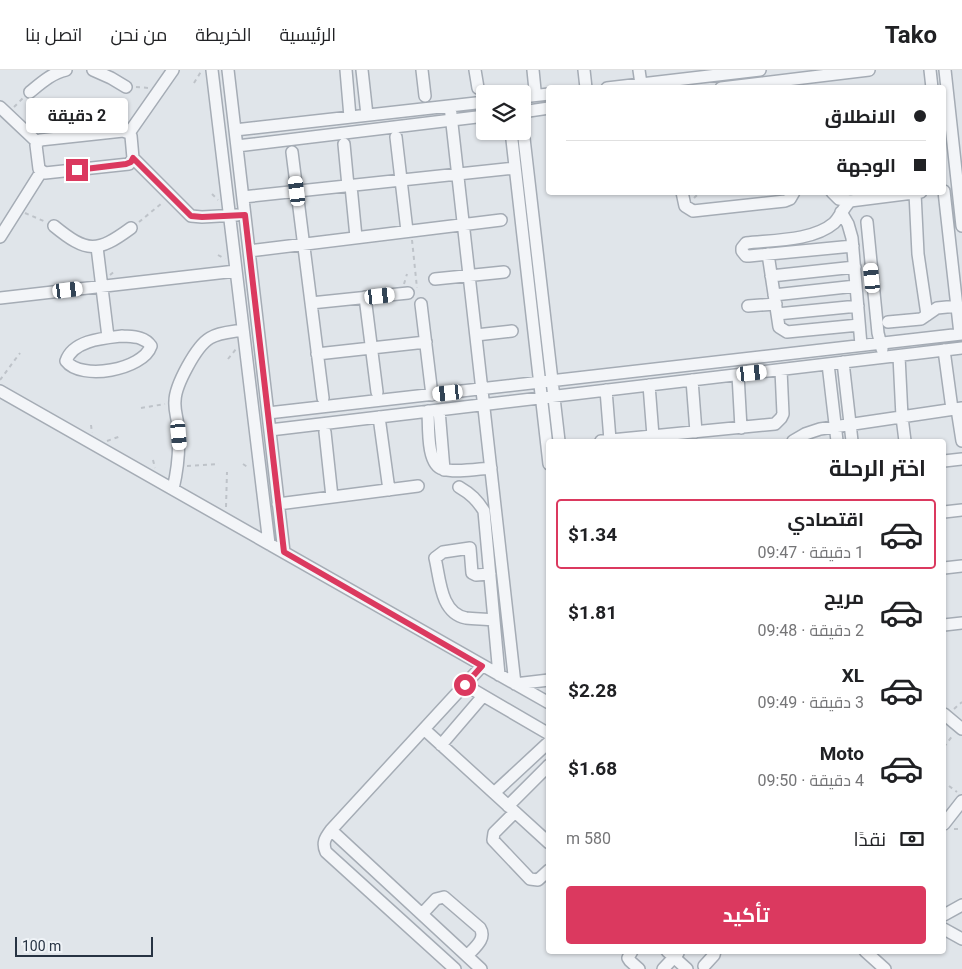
<!DOCTYPE html>
<html lang="ar">
<meta charset="utf-8">
<style>
:root{--surface:#fff;--page:#f2f2f2;--text:#202124;--muted:#757577;--line:#e0e0e0;--accent:#db395f}
body{margin:0;font-family:Roboto,Cairo,sans-serif;background:var(--page);color:var(--text);direction:rtl;height:100vh;display:flex;flex-direction:column;font-size:19px;white-space:nowrap}
*{box-sizing:border-box;margin:0}
p{font-size:16px;color:var(--muted)}
.icon{flex:none;width:28px;height:28px;fill:none;stroke:currentColor;stroke-width:2;stroke-linecap:round;stroke-linejoin:round}
.map{position:relative;flex:1;overflow:hidden;direction:ltr}
.details{position:absolute;left:546px;top:369px;width:400px;height:515px;display:flex;flex-direction:column;background:var(--surface);border-radius:5px;box-shadow:0 1px 4px #0004;direction:rtl}
.details>*{flex:none}
.hud{position:absolute;left:546px;top:15px;width:400px;height:110px;border-radius:5px;box-shadow:0 1px 4px #0004;direction:rtl;display:grid;align-content:center;height:110px;padding:0 20px;background:var(--surface)}
.buttons{position:absolute;left:476px;top:15px;display:grid;gap:10px}
.buttons a{display:grid;place-items:center;width:55px;height:55px;border-radius:5px;background:var(--surface);box-shadow:0 1px 4px #0004;font-size:25px}
.scale{position:absolute;left:15px;bottom:12px;width:138px;box-sizing:border-box;padding-left:5px;border:2px solid #273343;border-top:0;font-size:14px;line-height:18px;white-space:nowrap;color:#273343;-webkit-text-stroke:4px #eff3f7;paint-order:stroke}
.end{position:absolute;width:22px;height:22px;margin:-11px;border:6px solid #db395f;background:#fff;box-shadow:0 0 0 2px #fff}
.from{border-radius:50%}
.bubble{position:absolute;height:35px;border-radius:5px;background:var(--surface);box-shadow:0 1px 4px #0004;font-size:16px;font-weight:700;line-height:35px;text-align:center;direction:rtl}
.car{position:absolute;width:15px;height:30px;margin:-15px -8px;border-radius:6px;box-shadow:0 0 4px 1px #0007;background:linear-gradient(#fff 24%,#345 0 40%,#fff 0 76%,#345 0 86%,#fff 0)}
.hud b{display:flex;align-items:center;gap:18px;height:48px;font-size:19px}
.hud b+b{border-top:1px solid var(--line)}
.hud i{width:12px;height:12px;background:var(--text)}
ul{padding:0;list-style:none}
li{display:flex;align-items:center;gap:15px;height:70px;margin:0 10px 8px;padding:0 10px;border:2px solid transparent;border-radius:5px}
li div{flex:1}
li b{display:block;font-size:19px}
li em{font-style:normal;font-weight:700}
li.active{border-color:var(--accent)}
li>.icon{width:45px;height:45px;stroke-width:1.5}
h2{padding:0 20px;font-size:22px;line-height:60px}
.pay{display:flex;align-items:center;gap:12px;height:55px;padding:0 20px;font-size:19px}
.pay p{margin-inline-start:auto}
.action{display:flex;gap:10px;margin-top:auto;padding:10px 20px}
.action a{flex:1;height:58px;border-radius:5px;background:var(--accent);color:#fff;font-size:20px;font-weight:700;line-height:58px;text-align:center}
header{display:flex;align-items:center;gap:30px;box-sizing:border-box;height:70px;padding:0 25px;background:var(--surface);border-bottom:1px solid var(--line)}
header strong{font-size:24px}
nav{display:flex;gap:28px;margin-inline-start:auto;font-size:18px}
.map>svg:first-child{display:block}
</style>
<header>
<strong>Tako</strong>
<nav><a>الرئيسية</a><a>الخريطة</a><a>من نحن</a><a>اتصل بنا</a></nav>
</header>
<div class="map">
<svg width="962" height="899" viewBox="0 0 962 899">
<rect width="100%" height="100%" fill="#e0e5ea"/>
<g fill="none" stroke-linecap="round" stroke-linejoin="round">
<!-- minor casing -->
<g stroke="#a5acb5" stroke-width="14">
<path id="minor" d="M93 0 111 8 126 17
M212 0 269 474
M228 0 284 482
M346 0 350 47
M362 0 367 45
M422 0 425 26
M475 0 478 18
M533 0 535 20
M584 0 586 18
M639 0 641 14
M930 0 932 18
M945 0 962 156
M607 18 760 0
M721 18 869 0
M30 22C41 13 52 3 66 0
M522 27 549 24
M450 36 515 614 549 610
M0 37 37 72
M522 42 549 38
M522 51 559 371
M235 60 485 32
M123 61 129 63 131 66 133 88 129 94 45 103 39 99 36 75 40 70Z
M511 61 549 394
M129 63 173 0
M396 67 407 161
M344 74 348 116
M237 76 485 46
M292 82 323 328
M133 88 191 146 202 147 237 145
M351 116 356 167
M944 121 960 264
M682 122 685 136 693 141 785 131 790 129 794 122
M832 122 839 129 850 131
M915 123 918 184 927 245
M243 127 515 98
M841 142 848 154 852 168 861 275
M867 152 878 263 882 279
M54 156C87 183 97 183 131 158
M0 167 41 102
M853 176 749 186H746L742 181V178L746 173C773 170 813 171 834 153 839 148 844 137 850 131L921 122
M97 177 108 267
M249 181 501 150
M768 184 779 257 787 262 859 255
M771 206 855 197
M435 209 504 202
M774 225 856 216
M365 227 377 322
M0 228 236 201
M311 233 408 223
M421 234 432 325
M748 236 776 234
M777 244 858 236
M888 252 921 249 937 238 957 236
M476 265 512 261
M122 266C133 267 144 266 151 276 143 300 81 311 66 291 73 270 104 268 122 266Z
M944 280 952 339
M317 284 426 272
M899 286 902 347 905 371
M843 292 852 371
M828 294 837 371
M738 305 741 358
M692 310 696 362
M649 315 653 366
M606 320 610 370
M0 321 549 633
M957 339 962 371
M439 340 444 400
M428 341C429 355 426 395 443 399 455 403 477 399 491 398
M268 343 962 264
M379 347 389 420
M270 360 962 278
M325 362 332 427
M601 371 775 354 781 348 783 344 781 300
M793 371 805 364 820 359 962 338
M944 391 962 389
M459 417C471 424 477 430 484 441L499 605
M173 419C178 398 180 380 178 358 178 349 174 341 175 331 175 316 196 276 210 268 220 262 232 262 243 260
M278 434 418 416
M944 442 962 440
M944 498 962 496
M490 504 476 505 472 503 470 478 443 482 435 488C440 508 440 543 466 548 475 549 484 549 494 550
M944 555 962 553
M465 615 549 664
M944 644 962 659
M425 660 549 773
M441 675 483 626
M494 723 549 672
M508 736 549 695
M515 742 494 763 493 770 530 809 538 810 549 800
M944 754 962 731
M331 760 481 899
M422 844 436 829 444 827 480 858C487 869 474 878 467 886
M944 845 962 835
M944 859 962 869
M632 881 628 888 630 891 639 899
M667 881 687 899
M865 881 885 899
M704 896 714 885 715 881
M455 899 326 782C322 773 325 768 331 760L482 596
M663 899 678 883"/>
</g>
<!-- path -->
<path stroke="#bec3c9" stroke-width="2" stroke-dasharray="4 4" stroke-linecap="butt" d="M194 13 202 0
M136 17 149 18
M14 37 23 28
M212 124 218 130
M694 128 700 122
M25 143 46 152
M139 152 162 133
M412 170 417 218
M218 185 225 189
M110 205 116 200
M404 214 407 204
M228 289 236 279
M0 310 20 283
M141 338 165 334
M91 355 92 363
M107 371 121 366
M153 390 155 398
M243 394 249 398
M187 396 219 394
M226 437 227 402
M954 639 962 632
M944 677 953 665
M949 716 957 722
M954 759H962"/>
<!-- minor -->
<use href="#minor" stroke="#f3f5f8" stroke-width="11"/>
</g>
<g fill="none" stroke-linecap="round" stroke-linejoin="round">
<!-- route -->
<path stroke="#db395f" stroke-width="6" d="M77 100 126 94 131 92 133 88 191 146 202 147 245 145 284 482 482 596 465 615"/>
</g>
</svg>
<div class="buttons">
<a><svg class="icon" aria-label="layers" viewBox="0 0 24 24"><path d="M12 4l9 5-9 5-9-5zM3 14l9 5 9-5"/></svg></a>
</div>
<div class="scale">100 m</div>
<i class="end from" style="left:465px;top:615px"></i>
<i class="end" style="left:77px;top:100px"></i>
<div class="bubble" style="left:26px;top:28px;width:102px">2 دقيقة</div>
<i class="car" style="left:297px;top:121px;rotate:353deg"></i>
<i class="car" style="left:872px;top:208px;rotate:354deg"></i>
<i class="car" style="left:68px;top:220px;rotate:83deg"></i>
<i class="car" style="left:380px;top:226px;rotate:84deg"></i>
<i class="car" style="left:752px;top:303px;rotate:84deg"></i>
<i class="car" style="left:448px;top:323px;rotate:264deg"></i>
<i class="car" style="left:179px;top:365px;rotate:175deg"></i>
<div class="hud">
<b><i class="from"></i>الانطلاق</b>
<b><i></i>الوجهة</b>
</div>
<section class="details">
<h2>اختر الرحلة</h2>
<ul>
<li class="active"><svg class="icon" aria-label="car" viewBox="0 0 24 24"><path d="M5 17H2v-5l4-1 3-4h7l3 4 3 1v5h-3M9 17h6M6 11h13"/><circle cx="7" cy="17" r="2"/><circle cx="17" cy="17" r="2"/></svg><div><b>اقتصادي</b><p>1 دقيقة · 09:47</p></div><em>$1.34</em></li>
<li><svg class="icon" aria-label="car" viewBox="0 0 24 24"><path d="M5 17H2v-5l4-1 3-4h7l3 4 3 1v5h-3M9 17h6M6 11h13"/><circle cx="7" cy="17" r="2"/><circle cx="17" cy="17" r="2"/></svg><div><b>مريح</b><p>2 دقيقة · 09:48</p></div><em>$1.81</em></li>
<li><svg class="icon" aria-label="car" viewBox="0 0 24 24"><path d="M5 17H2v-5l4-1 3-4h7l3 4 3 1v5h-3M9 17h6M6 11h13"/><circle cx="7" cy="17" r="2"/><circle cx="17" cy="17" r="2"/></svg><div><b>XL</b><p>3 دقيقة · 09:49</p></div><em>$2.28</em></li>
<li><svg class="icon" aria-label="car" viewBox="0 0 24 24"><path d="M5 17H2v-5l4-1 3-4h7l3 4 3 1v5h-3M9 17h6M6 11h13"/><circle cx="7" cy="17" r="2"/><circle cx="17" cy="17" r="2"/></svg><div><b>Moto</b><p>4 دقيقة · 09:50</p></div><em>$1.68</em></li>
</ul>
<div class="pay"><svg class="icon" aria-label="cash" viewBox="0 0 24 24"><path d="M3 7h18v10H3z"/><circle cx="12" cy="12" r="2"/></svg>نقدًا<p>580 m</p></div>
<div class="action"><a>تأكيد</a></div>
</section>
</div>
